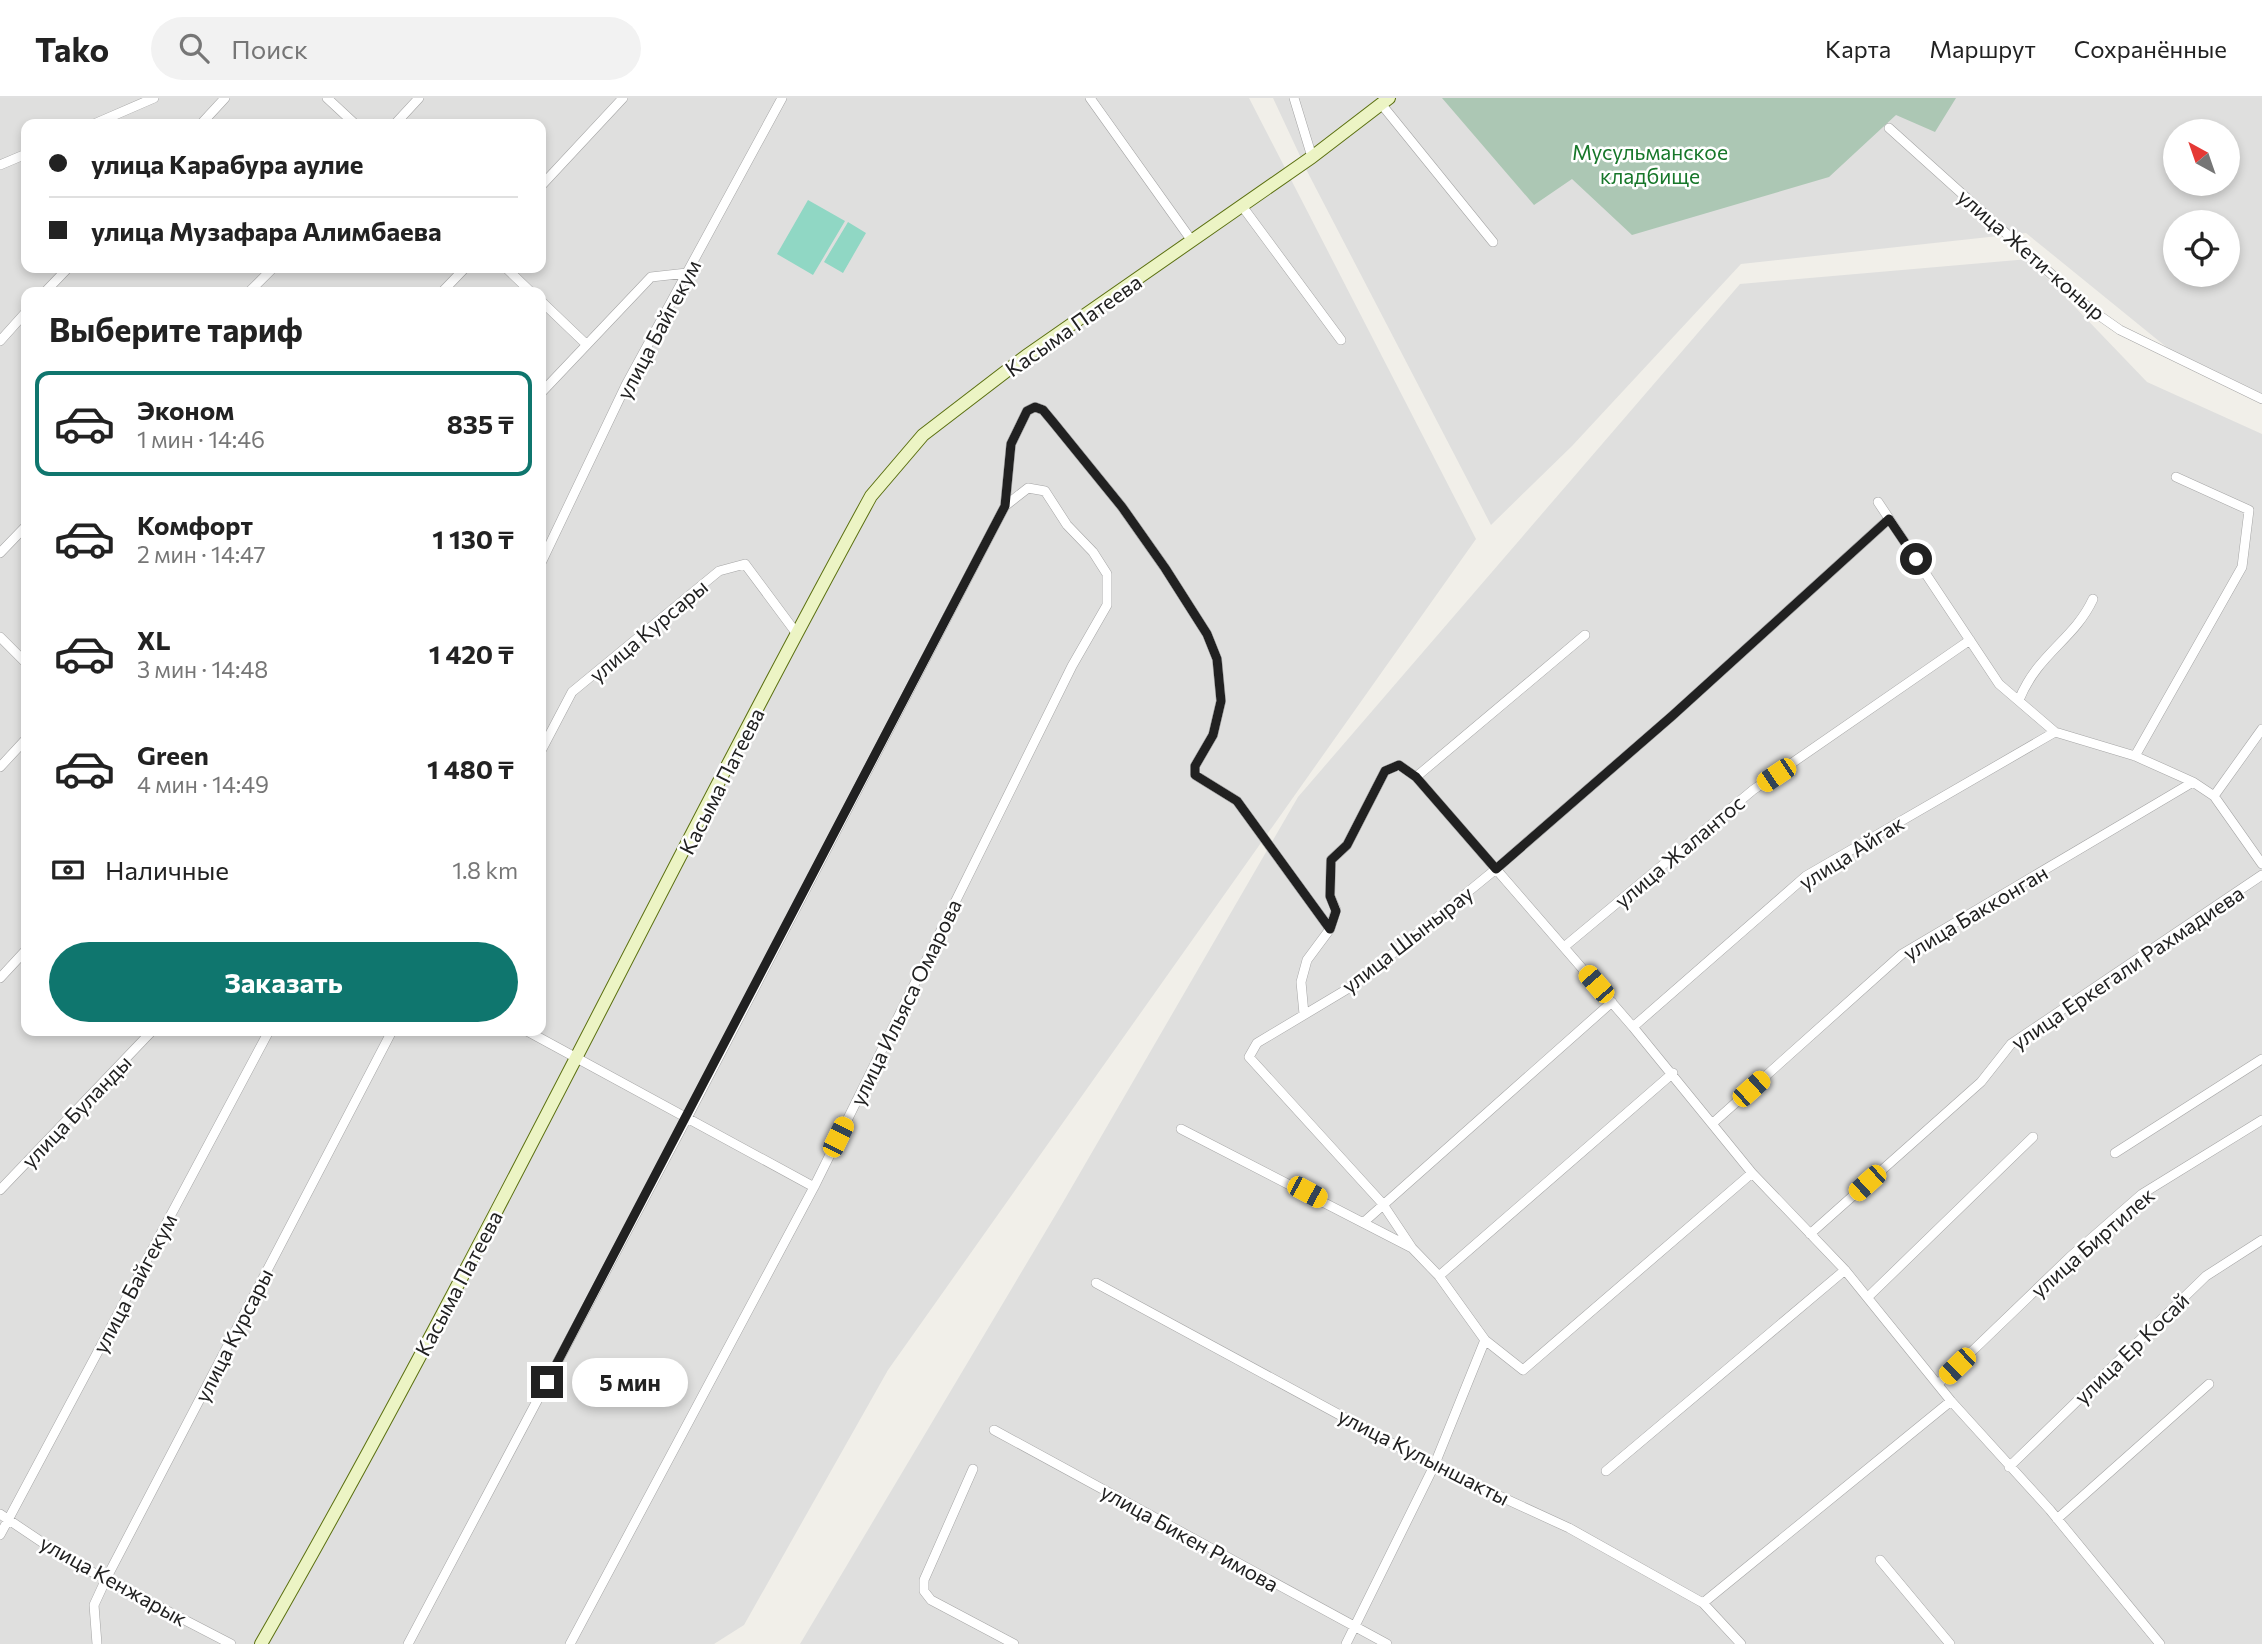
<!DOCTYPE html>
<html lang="ru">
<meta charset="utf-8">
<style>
:root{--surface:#fff;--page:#f2f2f2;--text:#222;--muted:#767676;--line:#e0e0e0;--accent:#0f766e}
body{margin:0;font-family:Commissioner,sans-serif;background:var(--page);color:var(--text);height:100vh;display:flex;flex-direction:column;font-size:26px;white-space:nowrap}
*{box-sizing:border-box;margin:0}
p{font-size:23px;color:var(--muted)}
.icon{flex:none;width:38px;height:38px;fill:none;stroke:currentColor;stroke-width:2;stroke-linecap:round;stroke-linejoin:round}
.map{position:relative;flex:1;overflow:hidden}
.panel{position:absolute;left:21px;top:189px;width:525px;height:749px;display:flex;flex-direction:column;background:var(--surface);border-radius:14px;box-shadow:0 4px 10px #0003}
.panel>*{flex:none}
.top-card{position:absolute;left:21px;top:21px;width:525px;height:154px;border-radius:14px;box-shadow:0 4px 10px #0003;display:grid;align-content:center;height:154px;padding:0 28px;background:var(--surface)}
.needle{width:46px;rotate:320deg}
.tools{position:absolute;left:2163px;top:21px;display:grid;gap:14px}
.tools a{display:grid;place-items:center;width:77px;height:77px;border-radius:50%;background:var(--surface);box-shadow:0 4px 10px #0003;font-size:35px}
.end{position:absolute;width:32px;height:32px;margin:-16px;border:9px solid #212121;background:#fff;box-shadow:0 0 0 4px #fff}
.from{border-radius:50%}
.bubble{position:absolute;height:49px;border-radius:24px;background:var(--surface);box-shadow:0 4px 10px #0003;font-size:23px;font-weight:700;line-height:49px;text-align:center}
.car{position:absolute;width:21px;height:42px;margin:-21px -10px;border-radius:9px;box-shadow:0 0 5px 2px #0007;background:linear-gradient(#f5c518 24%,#345 0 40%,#f5c518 0 76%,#345 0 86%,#f5c518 0)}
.top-card b{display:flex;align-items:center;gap:24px;height:66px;font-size:26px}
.top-card b+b{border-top:2px solid var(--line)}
.top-card i{width:18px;height:18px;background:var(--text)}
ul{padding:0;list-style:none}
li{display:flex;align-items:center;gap:21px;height:105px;margin:0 14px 10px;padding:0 14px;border:4px solid transparent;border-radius:14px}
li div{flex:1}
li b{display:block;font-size:26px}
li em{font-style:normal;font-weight:700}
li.current{border-color:var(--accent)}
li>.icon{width:63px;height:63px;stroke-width:1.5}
h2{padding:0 28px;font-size:32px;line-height:84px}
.pay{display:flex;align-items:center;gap:18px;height:77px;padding:0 28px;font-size:26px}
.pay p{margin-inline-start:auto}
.button{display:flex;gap:14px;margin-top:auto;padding:14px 28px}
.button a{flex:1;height:80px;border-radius:42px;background:var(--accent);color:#fff;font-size:28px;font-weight:700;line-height:80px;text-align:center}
header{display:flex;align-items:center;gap:42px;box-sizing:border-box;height:98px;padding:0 35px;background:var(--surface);border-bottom:2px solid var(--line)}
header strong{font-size:33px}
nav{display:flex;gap:38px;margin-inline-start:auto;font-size:24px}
.search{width:490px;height:63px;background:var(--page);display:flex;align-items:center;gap:18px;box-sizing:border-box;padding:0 24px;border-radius:38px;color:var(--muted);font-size:26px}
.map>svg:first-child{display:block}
</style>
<header>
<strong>Tako</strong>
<div class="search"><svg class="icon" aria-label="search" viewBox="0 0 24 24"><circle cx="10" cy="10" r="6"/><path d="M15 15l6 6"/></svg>Поиск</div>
<nav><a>Карта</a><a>Маршрут</a><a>Сохранённые</a></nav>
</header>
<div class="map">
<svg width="2262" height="1546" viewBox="0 0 2262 1546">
<rect width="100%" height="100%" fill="#f1efe9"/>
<!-- residential -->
<path fill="#dfdfde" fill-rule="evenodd" d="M0 0H1249L1476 441 888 1272 744 1527 714 1546H0ZM26 26H541V170H26ZM26 194H541V933H26Z
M1273 0H2262V298L2170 252 2026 135 1741 166 1572 348 1491 427 1308 75ZM2175 33H2228V86H2175ZM2175 124H2228V177H2175Z
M2029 161 2147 284 2262 336V1546H800L1062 1106 1298 699 1740 186Z"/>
<!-- cemetery -->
<path fill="#acc7b4" d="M1442 0H1956L1935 34 1896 17 1829 79 1632 137 1572 81 1534 107Z"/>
<!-- pitch -->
<path fill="#90d7c4" d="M808 102 845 123 813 177 777 156Z
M848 124 866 135 843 175 824 164Z"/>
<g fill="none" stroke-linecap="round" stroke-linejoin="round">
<!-- minor casing -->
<g stroke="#a5a5a5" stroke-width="10">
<path id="minor" d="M327 0 355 26
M1090 0 1192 143
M1294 0 1312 59
M1382 7 1493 144
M94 26 154 0
M201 26 225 0
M395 26 419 0
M1889 30 2090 211 2120 232 2262 301
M0 67 26 56
M541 88 623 0
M1242 108 1341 242
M506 170 531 194
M45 194 68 170
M249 194 273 170
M442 194 465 170
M541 203 586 246
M0 243 26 214
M541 295 651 179 687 175
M1878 404 1999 586 2055 634 2135 658 2193 684 2214 698 2262 766
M1005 408 1011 346 1027 313 1035 309 1043 312 1053 324 1122 409 1165 470 1207 536 1217 561 1221 603 1213 637 1195 668V677L1237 703 1330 831
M0 455 26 428
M541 465 626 287 782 0
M0 539 26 565
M2019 602C2038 555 2074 542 2093 501
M541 653 572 594 719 473 745 466 797 536
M2135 658 2242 469 2249 412 2176 379
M0 669 26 641
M1416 679 1585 537
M2214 698 2262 631
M1564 849 1753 692 1970 542
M0 880 26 852
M1304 916 1301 884 1307 862 1330 831 1336 812 1330 798 1331 762 1347 747 1385 673 1399 667 1416 679 1633 929 1752 1075 1845 1172 1951 1303 2050 1412 2160 1546
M1633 929 1806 778 2055 634
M527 933 814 1089
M1713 1025 1902 856 2193 684
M1181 1031 1412 1150 1439 1178 1485 1242 1523 1272 1752 1075
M2115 1055 2262 961
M0 1092 152 933
M1364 1124 1612 904
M1810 1136 1981 984 2011 946 2262 777
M1412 1150 1382 1105 1249 959 1257 945 1354 887 1496 771 1672 618 1889 421
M1439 1178 1673 975
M1096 1185 1434 1368 1569 1430 1703 1505 1741 1546
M1868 1199 2033 1039
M1938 1286 2070 1159 2142 1096 2262 1022
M994 1332 1387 1546
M2009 1369 2206 1178 2262 1142
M973 1371 924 1482V1493L931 1502 1014 1546
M1606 1373 1845 1172
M0 1416 67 1461 231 1546
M2057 1421 2209 1286
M0 1437 269 933
M1880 1462 1950 1546
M1703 1505 1951 1303
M97 1546 94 1507 106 1481 392 933
M408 1546 686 1022 1005 408 1028 390 1045 393 1067 427 1093 454 1107 476V507L1072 568 814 1089 570 1546
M1346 1546 1434 1368 1485 1242"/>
</g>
<!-- secondary casing -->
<g stroke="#5b7010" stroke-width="14">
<path id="secondary" d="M261 1546C477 1170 663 778 871 398L923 337 1026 258 1312 59 1389 0"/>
</g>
<!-- minor -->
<use href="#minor" stroke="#fff" stroke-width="9"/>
<!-- secondary -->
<use href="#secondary" stroke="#ecf4c4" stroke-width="12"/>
</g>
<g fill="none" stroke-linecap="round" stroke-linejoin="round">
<!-- route -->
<path stroke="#212121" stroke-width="9" d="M547 1284 1005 408 1011 346 1027 313 1035 309 1043 312 1053 324 1122 409 1165 470 1207 536 1217 561 1221 603 1213 637 1195 668V677L1237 703 1330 831 1336 813 1330 798 1331 762 1347 747 1385 673 1399 667 1416 679 1496 771 1672 618 1889 421 1916 461"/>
</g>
<g text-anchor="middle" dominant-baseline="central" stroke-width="5" stroke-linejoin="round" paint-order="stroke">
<!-- park labels -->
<g font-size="21" fill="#17772a" stroke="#fff">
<text x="1650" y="53">Мусульманское<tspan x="1650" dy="24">кладбище</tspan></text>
</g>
<!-- street labels -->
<g font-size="21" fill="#212121" stroke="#fff">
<text transform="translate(2032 156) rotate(41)">улица Жети-коныр</text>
<text transform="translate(1073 227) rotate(-35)">Касыма Патеева</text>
<text transform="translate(658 231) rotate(-62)">улица Байгекум</text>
<text transform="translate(648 532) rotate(-40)">улица Курсары</text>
<text transform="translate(721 683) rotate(-63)">Касыма Патеева</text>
<text transform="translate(1679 753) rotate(-40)">улица Жалантос</text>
<text transform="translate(1851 754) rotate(-32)">улица Айгак</text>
<text transform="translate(1975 814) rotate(-31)">улица Бакконган</text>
<text transform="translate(1407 841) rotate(-38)">улица Шынырау</text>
<text transform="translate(2127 869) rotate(-34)">улица Еркегали Рахмадиева</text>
<text transform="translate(905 904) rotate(-64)">улица Ильяса Омарова</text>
<text transform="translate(76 1013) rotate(-46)">улица Буланды</text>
<text transform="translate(2092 1144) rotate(-41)">улица Биртилек</text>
<text transform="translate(134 1185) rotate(-62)">улица Байгекум</text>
<text transform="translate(458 1185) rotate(-62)">Касыма Патеева</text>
<text transform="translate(233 1237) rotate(-63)">улица Курсары</text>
<text transform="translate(2131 1250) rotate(-44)">улица Ер Косай</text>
<text transform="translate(1424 1358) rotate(27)">улица Кулыншакты</text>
<text transform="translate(1190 1439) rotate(29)">улица Бикен Римова</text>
<text transform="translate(114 1482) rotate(29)">улица Кенжарык</text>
</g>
</g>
</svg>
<div class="tools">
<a><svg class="needle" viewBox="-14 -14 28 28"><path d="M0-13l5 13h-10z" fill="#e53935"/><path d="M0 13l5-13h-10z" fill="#767676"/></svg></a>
<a><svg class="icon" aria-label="locate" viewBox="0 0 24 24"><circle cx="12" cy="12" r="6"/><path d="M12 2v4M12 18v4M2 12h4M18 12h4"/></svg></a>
</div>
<i class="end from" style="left:1916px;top:461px"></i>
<i class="end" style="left:547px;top:1284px"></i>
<div class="bubble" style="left:572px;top:1260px;width:116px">5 мин</div>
<i class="car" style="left:1776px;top:677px;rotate:236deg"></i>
<i class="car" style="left:1596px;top:886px;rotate:319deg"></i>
<i class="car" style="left:1751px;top:991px;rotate:48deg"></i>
<i class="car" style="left:838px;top:1039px;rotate:26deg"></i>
<i class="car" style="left:1867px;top:1085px;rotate:228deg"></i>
<i class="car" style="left:1307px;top:1094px;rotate:118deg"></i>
<i class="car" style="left:1957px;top:1268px;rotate:226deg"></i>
<div class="top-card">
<b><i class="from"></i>улица Карабура аулие</b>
<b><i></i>улица Музафара Алимбаева</b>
</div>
<section class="panel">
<h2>Выберите тариф</h2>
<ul>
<li class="current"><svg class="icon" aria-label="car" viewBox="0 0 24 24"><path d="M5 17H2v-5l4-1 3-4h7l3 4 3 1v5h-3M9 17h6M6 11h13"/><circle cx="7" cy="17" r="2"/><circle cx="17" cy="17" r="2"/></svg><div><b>Эконом</b><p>1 мин · 14:46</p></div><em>835 ₸</em></li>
<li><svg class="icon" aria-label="car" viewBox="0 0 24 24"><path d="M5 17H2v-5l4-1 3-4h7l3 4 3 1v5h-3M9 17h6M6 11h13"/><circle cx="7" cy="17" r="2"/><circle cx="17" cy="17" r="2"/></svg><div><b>Комфорт</b><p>2 мин · 14:47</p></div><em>1 130 ₸</em></li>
<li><svg class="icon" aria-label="car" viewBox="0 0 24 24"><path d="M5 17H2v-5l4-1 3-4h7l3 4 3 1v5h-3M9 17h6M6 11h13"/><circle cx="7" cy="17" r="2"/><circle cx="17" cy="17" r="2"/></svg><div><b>XL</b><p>3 мин · 14:48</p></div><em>1 420 ₸</em></li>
<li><svg class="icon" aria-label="car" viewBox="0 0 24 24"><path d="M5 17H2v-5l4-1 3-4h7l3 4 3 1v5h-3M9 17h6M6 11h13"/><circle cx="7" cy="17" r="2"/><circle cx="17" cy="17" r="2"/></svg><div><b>Green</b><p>4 мин · 14:49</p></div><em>1 480 ₸</em></li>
</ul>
<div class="pay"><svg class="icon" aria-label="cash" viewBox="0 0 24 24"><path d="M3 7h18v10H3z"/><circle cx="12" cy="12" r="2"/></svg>Наличные<p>1.8 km</p></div>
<div class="button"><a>Заказать</a></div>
</section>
</div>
